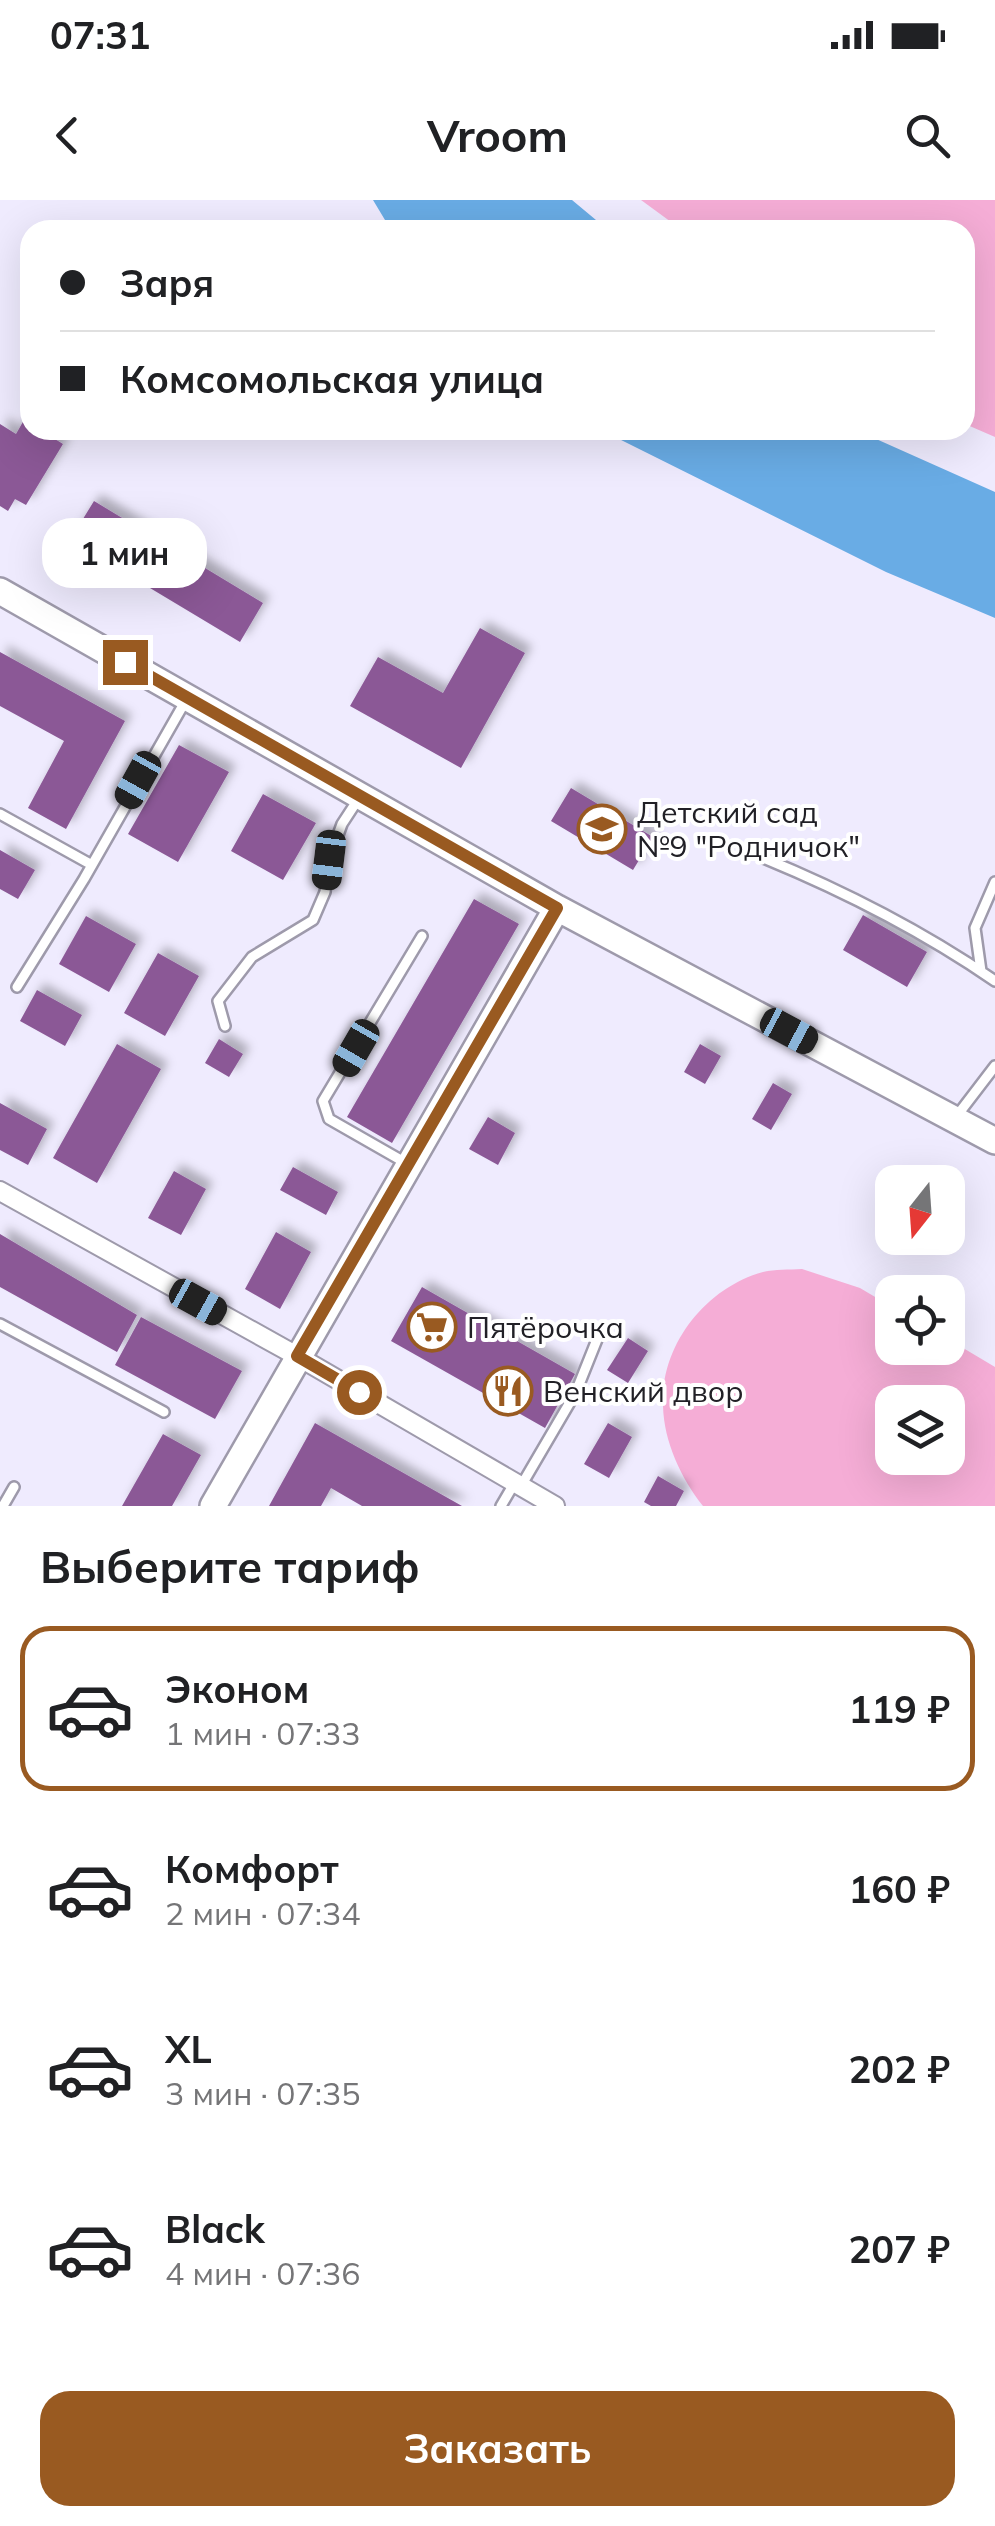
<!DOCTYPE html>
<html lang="ru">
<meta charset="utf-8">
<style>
:root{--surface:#fff;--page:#f2f2f2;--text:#202124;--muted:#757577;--line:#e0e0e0;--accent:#995a21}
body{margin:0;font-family:Mulish,sans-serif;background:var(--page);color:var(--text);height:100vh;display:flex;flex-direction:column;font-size:38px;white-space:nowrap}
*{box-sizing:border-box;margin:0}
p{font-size:32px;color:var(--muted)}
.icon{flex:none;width:55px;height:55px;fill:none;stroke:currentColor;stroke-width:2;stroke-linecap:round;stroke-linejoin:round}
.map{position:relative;height:1306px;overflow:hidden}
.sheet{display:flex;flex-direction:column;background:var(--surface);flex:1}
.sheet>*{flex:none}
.hud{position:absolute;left:20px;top:20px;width:955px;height:220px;border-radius:30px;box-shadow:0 10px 40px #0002;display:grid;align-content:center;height:220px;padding:0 40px;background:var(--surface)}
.needle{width:65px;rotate:197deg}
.buttons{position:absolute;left:875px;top:965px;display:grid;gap:20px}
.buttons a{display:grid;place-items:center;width:90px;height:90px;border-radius:20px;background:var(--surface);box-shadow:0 10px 40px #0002;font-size:50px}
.end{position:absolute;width:45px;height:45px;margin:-22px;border:12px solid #995a21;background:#fff;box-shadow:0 0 0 5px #fff}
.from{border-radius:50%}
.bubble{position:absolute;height:70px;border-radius:30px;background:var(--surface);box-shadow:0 10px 40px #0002;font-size:32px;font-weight:700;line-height:70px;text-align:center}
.car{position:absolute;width:30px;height:60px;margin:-30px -15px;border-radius:12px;box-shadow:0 0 8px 2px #0007;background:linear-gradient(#222 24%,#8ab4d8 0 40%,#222 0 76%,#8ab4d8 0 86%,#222 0)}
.hud b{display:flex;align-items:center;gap:35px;height:95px;font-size:38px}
.hud b+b{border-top:2px solid var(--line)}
.hud i{width:25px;height:25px;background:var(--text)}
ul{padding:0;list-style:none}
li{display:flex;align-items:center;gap:30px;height:165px;margin:0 20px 15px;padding:0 20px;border:5px solid transparent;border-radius:30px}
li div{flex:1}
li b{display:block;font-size:38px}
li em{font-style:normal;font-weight:700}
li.current{border-color:var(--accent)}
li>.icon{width:90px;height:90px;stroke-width:1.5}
h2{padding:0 40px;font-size:45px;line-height:120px}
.button{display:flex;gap:20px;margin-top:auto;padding:20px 40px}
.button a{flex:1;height:115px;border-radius:30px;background:var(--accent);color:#fff;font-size:40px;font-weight:700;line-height:115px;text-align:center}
.status{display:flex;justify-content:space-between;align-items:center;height:70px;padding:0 50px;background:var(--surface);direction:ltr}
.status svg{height:28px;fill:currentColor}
header{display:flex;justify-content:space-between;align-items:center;height:130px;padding:0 40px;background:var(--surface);font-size:45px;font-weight:700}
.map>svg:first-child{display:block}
</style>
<div class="status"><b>07:31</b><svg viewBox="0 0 49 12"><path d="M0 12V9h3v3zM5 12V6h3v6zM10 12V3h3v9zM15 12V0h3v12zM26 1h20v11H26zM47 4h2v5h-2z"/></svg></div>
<header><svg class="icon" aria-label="back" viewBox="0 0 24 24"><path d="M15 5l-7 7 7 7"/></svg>Vroom<svg class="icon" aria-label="search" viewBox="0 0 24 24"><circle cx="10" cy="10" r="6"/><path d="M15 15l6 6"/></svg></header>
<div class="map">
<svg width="995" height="1306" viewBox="0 0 995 1306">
<defs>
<filter id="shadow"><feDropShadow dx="7" dy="-7" stdDeviation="5" flood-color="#0004"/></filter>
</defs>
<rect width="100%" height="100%" fill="#efebfe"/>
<!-- green -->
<path fill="#f5add6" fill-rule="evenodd" d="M641 0H995V237L965 224V30H682Z
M802 1069 860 1088 892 1107V1148H948V1139L995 1167V1306H703C681 1278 664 1242 663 1206 660 1146 705 1088 763 1072 775 1069 789 1070 802 1069ZM892 1202H948V1258H892Z"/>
<!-- water -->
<path fill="#69ace5" d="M373 0H572L608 30H391Z
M601 230H856L995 292V418L886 372Z"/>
<!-- building -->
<path fill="#8b5996" filter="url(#shadow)" d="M24 220 30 224V230H40L63 244 26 305 15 299 8 311 0 306V224L16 234Z
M94 301 263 403 240 442 70 340Z
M480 428 525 453 461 568 350 506 378 457 443 493Z
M0 452 125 521 66 629 28 608 64 541 0 506Z
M179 545 229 572 178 662 128 634Z
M571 588 653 637 633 670 551 621Z
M263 594 316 623 283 680 231 651Z
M0 650 35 670 18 699 0 689Z
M474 699 519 724 392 943 347 917Z
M863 715 927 752 907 787 843 750Z
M86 716 136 744 109 792 59 764Z
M158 753 199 776 165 836 124 813Z
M37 790 82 815 65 846 20 821Z
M219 839 243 854 229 877 205 863Z
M117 844 161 869 97 983 53 958Z
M700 844 721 856 705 884 684 872Z
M773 883 792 894 771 930 752 919Z
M0 903 47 929 28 965 0 950Z
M488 917 515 933 498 965 469 949Z
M293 967 338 992 326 1015 280 990Z
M174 971 206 989 181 1035 148 1018Z
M276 1032 311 1052 280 1109 245 1089Z
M0 1034 137 1115 117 1152 0 1087Z
M422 1087 575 1174 545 1228 391 1141Z
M141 1117 242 1171 215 1219 115 1165Z
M628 1138 648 1151 628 1183 607 1170Z
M315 1223 462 1306H362L331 1288 321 1306H269Z
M608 1223 632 1237 609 1278 584 1264Z
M163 1234 201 1255 172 1306H122Z
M658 1276 684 1291 676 1306H651L644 1302Z"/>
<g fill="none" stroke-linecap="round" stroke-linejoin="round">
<!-- lane casing -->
<g stroke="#9e9aab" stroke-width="14">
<path id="lane" d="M0 614 92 665
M761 657C844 691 921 730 995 781
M981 771 975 728 995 682
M17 787 84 679 186 500
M225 826 218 801 252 757 313 720 325 692 329 660 342 624 359 598
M956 917 995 866
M406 963 329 919 323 901 422 736
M0 1124 164 1212
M521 1286 576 1192 598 1137
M3 1306 14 1287
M501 1306 515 1282"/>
</g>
<!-- street casing -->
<g stroke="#9e9aab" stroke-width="22">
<path id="street" d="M0 991 297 1156 555 1306"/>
</g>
<!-- secondary casing -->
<g stroke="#9e9aab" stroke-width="30">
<path id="secondary" d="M0 391 557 708 995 941
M213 1306 557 708"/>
</g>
<!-- lane -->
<use href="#lane" stroke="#fff" stroke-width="9"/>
<!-- street -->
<use href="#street" stroke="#fff" stroke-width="18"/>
<!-- secondary -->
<use href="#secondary" stroke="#fff" stroke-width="25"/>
</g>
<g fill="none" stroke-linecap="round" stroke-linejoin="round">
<!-- route -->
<path stroke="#995a21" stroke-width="12" d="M125 462 557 708 297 1156 359 1192"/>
</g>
<!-- icons -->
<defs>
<g id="school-ring" transform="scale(2.5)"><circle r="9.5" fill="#fff" stroke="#995a21" stroke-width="1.5"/><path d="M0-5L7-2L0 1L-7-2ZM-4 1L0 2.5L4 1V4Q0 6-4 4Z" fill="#995a21"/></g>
<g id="supermarket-ring" transform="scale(2.5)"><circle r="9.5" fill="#fff" stroke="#995a21" stroke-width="1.5"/><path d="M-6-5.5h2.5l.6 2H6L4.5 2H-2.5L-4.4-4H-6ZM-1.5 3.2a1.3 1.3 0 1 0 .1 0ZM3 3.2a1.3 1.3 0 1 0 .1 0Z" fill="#995a21"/></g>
<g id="restaurant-ring" transform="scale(2.5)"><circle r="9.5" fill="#fff" stroke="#995a21" stroke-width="1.5"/><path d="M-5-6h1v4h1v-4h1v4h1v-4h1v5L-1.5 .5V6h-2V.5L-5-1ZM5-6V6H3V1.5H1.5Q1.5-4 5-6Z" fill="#995a21"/></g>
</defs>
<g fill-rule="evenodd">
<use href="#school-ring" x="602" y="629"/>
<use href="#supermarket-ring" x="432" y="1127"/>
<use href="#restaurant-ring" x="508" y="1191"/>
</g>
<g text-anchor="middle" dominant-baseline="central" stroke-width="8" stroke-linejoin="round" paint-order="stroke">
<!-- poi labels -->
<g font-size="30" fill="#212026" stroke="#fff" text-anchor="start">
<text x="637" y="612">Детский сад<tspan x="637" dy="34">№9 "Родничок"</tspan></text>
<text x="467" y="1127">Пятёрочка</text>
<text x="543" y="1191">Венский двор</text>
</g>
</g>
</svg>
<div class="buttons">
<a><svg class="needle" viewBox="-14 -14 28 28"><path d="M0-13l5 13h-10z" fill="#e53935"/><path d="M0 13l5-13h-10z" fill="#757577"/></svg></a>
<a><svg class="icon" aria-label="locate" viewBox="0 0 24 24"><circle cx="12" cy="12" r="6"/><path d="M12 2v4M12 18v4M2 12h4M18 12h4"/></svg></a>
<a><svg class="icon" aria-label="layers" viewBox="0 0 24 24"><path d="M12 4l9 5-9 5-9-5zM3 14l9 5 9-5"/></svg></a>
</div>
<i class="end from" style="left:359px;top:1192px"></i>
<i class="end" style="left:125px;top:462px"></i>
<div class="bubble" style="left:42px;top:318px;width:165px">1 мин</div>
<i class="car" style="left:138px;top:580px;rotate:209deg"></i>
<i class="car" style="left:329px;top:660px;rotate:187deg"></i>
<i class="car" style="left:789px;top:831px;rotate:118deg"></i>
<i class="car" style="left:356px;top:848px;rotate:210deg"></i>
<i class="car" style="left:198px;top:1102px;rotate:119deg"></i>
<div class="hud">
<b><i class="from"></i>Заря</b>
<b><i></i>Комсомольская улица</b>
</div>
</div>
<section class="sheet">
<h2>Выберите тариф</h2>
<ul>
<li class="current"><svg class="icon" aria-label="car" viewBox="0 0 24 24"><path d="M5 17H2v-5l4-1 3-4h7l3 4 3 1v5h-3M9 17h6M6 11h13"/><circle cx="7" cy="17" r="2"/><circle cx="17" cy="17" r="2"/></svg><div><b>Эконом</b><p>1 мин · 07:33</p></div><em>119 ₽</em></li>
<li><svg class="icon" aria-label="car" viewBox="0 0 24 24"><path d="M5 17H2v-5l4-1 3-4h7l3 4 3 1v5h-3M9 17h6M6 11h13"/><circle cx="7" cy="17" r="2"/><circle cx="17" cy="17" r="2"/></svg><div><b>Комфорт</b><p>2 мин · 07:34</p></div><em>160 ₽</em></li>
<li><svg class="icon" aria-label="car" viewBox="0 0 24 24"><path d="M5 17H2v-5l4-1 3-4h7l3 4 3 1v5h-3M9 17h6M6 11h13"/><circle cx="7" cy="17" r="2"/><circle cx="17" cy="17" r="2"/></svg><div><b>XL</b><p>3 мин · 07:35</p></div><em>202 ₽</em></li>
<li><svg class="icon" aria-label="car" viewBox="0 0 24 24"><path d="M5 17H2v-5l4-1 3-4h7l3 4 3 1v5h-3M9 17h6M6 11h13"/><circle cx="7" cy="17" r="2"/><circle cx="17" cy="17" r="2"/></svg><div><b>Black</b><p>4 мин · 07:36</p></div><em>207 ₽</em></li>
</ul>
<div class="button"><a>Заказать</a></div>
</section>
